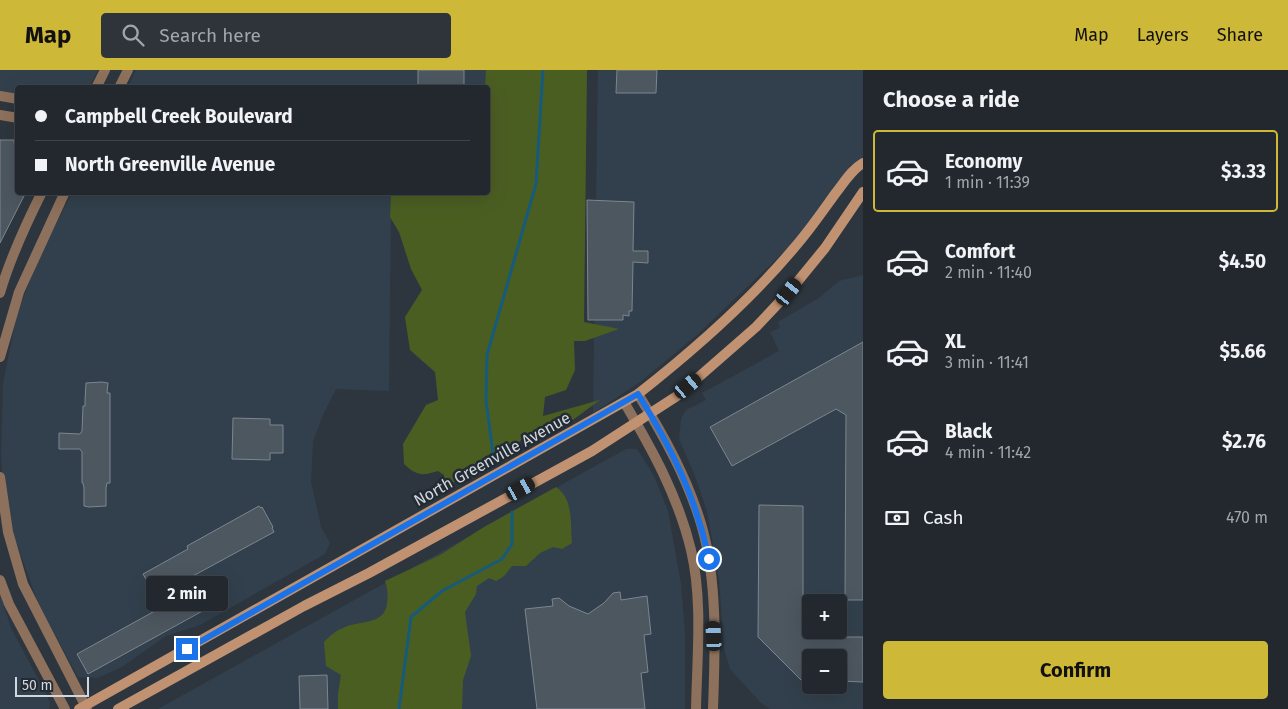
<!DOCTYPE html>
<meta charset="utf-8">
<style>
:root{--surface:#22282e;--page:#2e343a;--text:#f1f3f6;--muted:#a2a6aa;--line:#3f444a;--accent:#ceb837}
body{margin:0;font-family:"Fira Sans",sans-serif;background:var(--page);color:var(--text);height:100vh;display:flex;flex-direction:column;font-size:19px;white-space:nowrap}
*{box-sizing:border-box;margin:0}
p{font-size:16px;color:var(--muted)}
.icon{flex:none;width:28px;height:28px;fill:none;stroke:currentColor;stroke-width:2;stroke-linecap:round;stroke-linejoin:round}
.map{position:relative;flex:1;overflow:hidden}
.side{display:flex;flex-direction:column;background:var(--surface);width:425px}
.side>*{flex:none}
.guide{position:absolute;left:15px;top:15px;width:475px;height:110px;border-radius:5px;box-shadow:0 5px 20px #0002,0 0 0 1px var(--line);display:grid;align-content:center;height:110px;padding:0 20px;background:var(--surface)}
.buttons{position:absolute;left:802px;top:524px;display:grid;gap:10px}
.buttons a{display:grid;place-items:center;width:45px;height:45px;border-radius:5px;background:var(--surface);box-shadow:0 5px 20px #0002,0 0 0 1px var(--line);font-size:25px}
.scale{position:absolute;left:15px;bottom:12px;width:74px;box-sizing:border-box;padding-left:5px;border:2px solid #d2d7dd;border-top:0;font-size:14px;line-height:18px;white-space:nowrap;color:#d2d7dd;-webkit-text-stroke:4px #232b34;paint-order:stroke}
.end{position:absolute;width:22px;height:22px;margin:-11px;border:6px solid #1a73e8;background:#fff;box-shadow:0 0 0 2px #fff}
.from{border-radius:50%}
.bubble{position:absolute;height:35px;border-radius:5px;background:var(--surface);box-shadow:0 5px 20px #0002,0 0 0 1px var(--line);font-size:16px;font-weight:700;line-height:35px;text-align:center}
.car{position:absolute;width:15px;height:30px;margin:-15px -8px;border-radius:6px;box-shadow:0 0 4px 1px #0007;background:linear-gradient(#222 24%,#8ab4d8 0 40%,#222 0 76%,#8ab4d8 0 86%,#222 0)}
.guide b{display:flex;align-items:center;gap:18px;height:48px;font-size:19px}
.guide b+b{border-top:1px solid var(--line)}
.guide i{width:12px;height:12px;background:var(--text)}
ul{padding:0;list-style:none}
li{display:flex;align-items:center;gap:15px;height:82px;margin:0 10px 8px;padding:0 10px;border:2px solid transparent;border-radius:5px}
li div{flex:1}
li b{display:block;font-size:19px}
li em{font-style:normal;font-weight:700}
li.active{border-color:var(--accent)}
li>.icon{width:45px;height:45px;stroke-width:1.5}
h2{padding:0 20px;font-size:22px;line-height:60px}
.pay{display:flex;align-items:center;gap:12px;height:55px;padding:0 20px;font-size:19px}
.pay p{margin-inline-start:auto}
.cta{display:flex;gap:10px;margin-top:auto;padding:10px 20px}
.cta a{flex:1;height:58px;border-radius:5px;background:var(--accent);color:#111;font-size:20px;font-weight:700;line-height:58px;text-align:center}
header{display:flex;align-items:center;gap:30px;box-sizing:border-box;height:70px;padding:0 25px;background:var(--accent);color:#111}
header strong{font-size:24px}
nav{display:flex;gap:28px;margin-inline-start:auto;font-size:18px}
.search{width:350px;height:45px;background:var(--page);display:flex;align-items:center;gap:12px;box-sizing:border-box;padding:0 18px;border-radius:5px;color:var(--muted);font-size:19px}
main{display:flex;flex:1;min-height:0}
.map>svg:first-child{display:block}
</style>
<header>
<strong>Map</strong>
<div class="search"><svg class="icon" aria-label="search" viewBox="0 0 24 24"><circle cx="10" cy="10" r="6"/><path d="M15 15l6 6"/></svg>Search here</div>
<nav><a>Map</a><a>Layers</a><a>Share</a></nav>
</header>
<main>
<div class="map">
<svg width="863" height="639" viewBox="0 0 863 639">
<rect width="100%" height="100%" fill="#2d363e"/>
<!-- built -->
<path fill="#32404d" fill-rule="evenodd" d="M0 0H98L89 17 18 18 17 25 0 21Z
M136 0H494L488 18H127Z
M598 0H863V87L845 105 793 173 698 264 640 312 593 343Z
M72 123H391L389 321 336 319 323 345 313 371 311 412 321 457 330 473 325 484 200 555 166 566 122 597 97 608 78 607 39 535 16 472 4 430 1 386 3 314 17 243 44 177Z
M863 205V639H770L760 632 730 599 724 579 719 509 707 441 695 406 679 369 681 349 686 340 706 330 702 323 779 281 770 262 780 258 778 252 819 228 839 211ZM811 532H839V560H811ZM811 588H839V615H811Z
M626 379H637L654 406 668 441 681 514 685 563V639H158Z
M0 524 11 558 46 624 50 633 49 639H0Z"/>
<!-- green -->
<path fill="#4b5e22" d="M486 0H587L584 252 619 259 585 271H574L575 300 566 320 545 327 543 346 600 330C588 338 576 349 564 355 539 368 519 359 506 391L487 388 479 405 444 415V405L438 401C422 406 417 406 404 394L403 374 426 335 438 330 435 302 410 280 405 247 422 220 411 199 399 162 390 147 391 123 488 122V18L485 17Z
M556 417C574 429 570 454 572 473L562 479 553 477 540 483 526 496H512L504 506 496 511 489 508 477 516 476 524 465 542 471 586 463 610 462 639H338V624L341 605 326 596 324 572C330 566 335 561 343 558 358 550 384 556 387 534 388 525 388 520 385 511L440 485 484 457Z"/>
<g fill="none" stroke-linecap="round" stroke-linejoin="round">
<!-- stream -->
<path stroke="#165a7c" stroke-width="3" d="M493 384 486 330 487 285 536 114 543 0
M399 639 411 547 442 521 502 489 512 474V442"/>
</g>
<!-- building -->
<path fill="#4d5760" stroke="#7c8690" d="M418 0H464V18H418Z
M617 0H657L656 23H616Z
M0 70H14V73H18V122H26L0 173Z
M587 130 634 132 633 181H648V193L633 192 632 241H629V246L623 245V250H588Z
M863 272V530H845L846 345 836 339 732 396 710 357Z
M102 312 108 313 107 323H110V413H107L106 418V436L89 437 84 436V418L83 413H82V382L80 379H59V363L80 364 82 361 83 336H85V331L86 313Z
M233 348 270 349V355H283V383H270V390L232 389Z
M759 435 803 436V549L811 557V560H814L821 567H863V612L839 611V588H811V611H802L758 567Z
M259 436 261 438 262 437 273 457 272 458 274 462 191 507 208 538 88 604 77 584 162 537 143 504 188 479 187 476Z
M620 522 621 530 647 526 651 564 644 565 648 602 641 603 645 639H537L525 539 553 536 552 529 559 528 569 536 588 544 604 533 613 523Z
M327 605 328 639H300L299 606Z"/>
<g fill="none" stroke-linecap="round" stroke-linejoin="round">
<!-- tertiary -->
<path stroke="#8e715c" stroke-width="10" d="M96 18 105 0
M119 18 128 0
M0 26 18 29
M0 45 18 48
M0 223C10 188 26 154 42 122
M0 287 19 222 65 122
M638 324C664 366 688 409 702 457 718 514 715 581 713 639
M624 332C652 379 678 426 691 480 703 531 697 587 696 639
M0 407 8 462 23 514 87 639
M0 510 9 534 65 639"/>
<!-- secondary -->
<path stroke="#c09271" stroke-width="10" d="M79 639 638 324C694 280 748 233 794 178 809 161 822 142 835 124 844 113 851 100 863 93
M118 639 304 536 369 503 592 381 677 326 756 257 789 222 825 178 863 122"/>
</g>
<g fill="none" stroke-linecap="round" stroke-linejoin="round">
<!-- route -->
<path stroke="#1a73e8" stroke-width="6" d="M187 579 638 324C671 377 696 427 709 489"/>
</g>
<g text-anchor="middle" dominant-baseline="central" stroke-width="5" stroke-linejoin="round" paint-order="stroke">
<!-- street labels -->
<g font-size="16" fill="#d2d7dd" stroke="#232b34">
<text transform="translate(492 389) rotate(-29)">North Greenville Avenue</text>
</g>
</g>
</svg>
<div class="buttons">
<a>+</a>
<a>−</a>
</div>
<div class="scale">50 m</div>
<i class="end from" style="left:709px;top:489px"></i>
<i class="end" style="left:187px;top:579px"></i>
<div class="bubble" style="left:146px;top:506px;width:82px">2 min</div>
<i class="car" style="left:789px;top:222px;rotate:39deg"></i>
<i class="car" style="left:688px;top:316px;rotate:50deg"></i>
<i class="car" style="left:521px;top:419px;rotate:61deg"></i>
<i class="car" style="left:714px;top:566px;rotate:357deg"></i>
<div class="guide">
<b><i class="from"></i>Campbell Creek Boulevard</b>
<b><i></i>North Greenville Avenue</b>
</div>
</div>
<section class="side">
<h2>Choose a ride</h2>
<ul>
<li class="active"><svg class="icon" aria-label="car" viewBox="0 0 24 24"><path d="M5 17H2v-5l4-1 3-4h7l3 4 3 1v5h-3M9 17h6M6 11h13"/><circle cx="7" cy="17" r="2"/><circle cx="17" cy="17" r="2"/></svg><div><b>Economy</b><p>1 min · 11:39</p></div><em>$3.33</em></li>
<li><svg class="icon" aria-label="car" viewBox="0 0 24 24"><path d="M5 17H2v-5l4-1 3-4h7l3 4 3 1v5h-3M9 17h6M6 11h13"/><circle cx="7" cy="17" r="2"/><circle cx="17" cy="17" r="2"/></svg><div><b>Comfort</b><p>2 min · 11:40</p></div><em>$4.50</em></li>
<li><svg class="icon" aria-label="car" viewBox="0 0 24 24"><path d="M5 17H2v-5l4-1 3-4h7l3 4 3 1v5h-3M9 17h6M6 11h13"/><circle cx="7" cy="17" r="2"/><circle cx="17" cy="17" r="2"/></svg><div><b>XL</b><p>3 min · 11:41</p></div><em>$5.66</em></li>
<li><svg class="icon" aria-label="car" viewBox="0 0 24 24"><path d="M5 17H2v-5l4-1 3-4h7l3 4 3 1v5h-3M9 17h6M6 11h13"/><circle cx="7" cy="17" r="2"/><circle cx="17" cy="17" r="2"/></svg><div><b>Black</b><p>4 min · 11:42</p></div><em>$2.76</em></li>
</ul>
<div class="pay"><svg class="icon" aria-label="cash" viewBox="0 0 24 24"><path d="M3 7h18v10H3z"/><circle cx="12" cy="12" r="2"/></svg>Cash<p>470 m</p></div>
<div class="cta"><a>Confirm</a></div>
</section>
</main>
